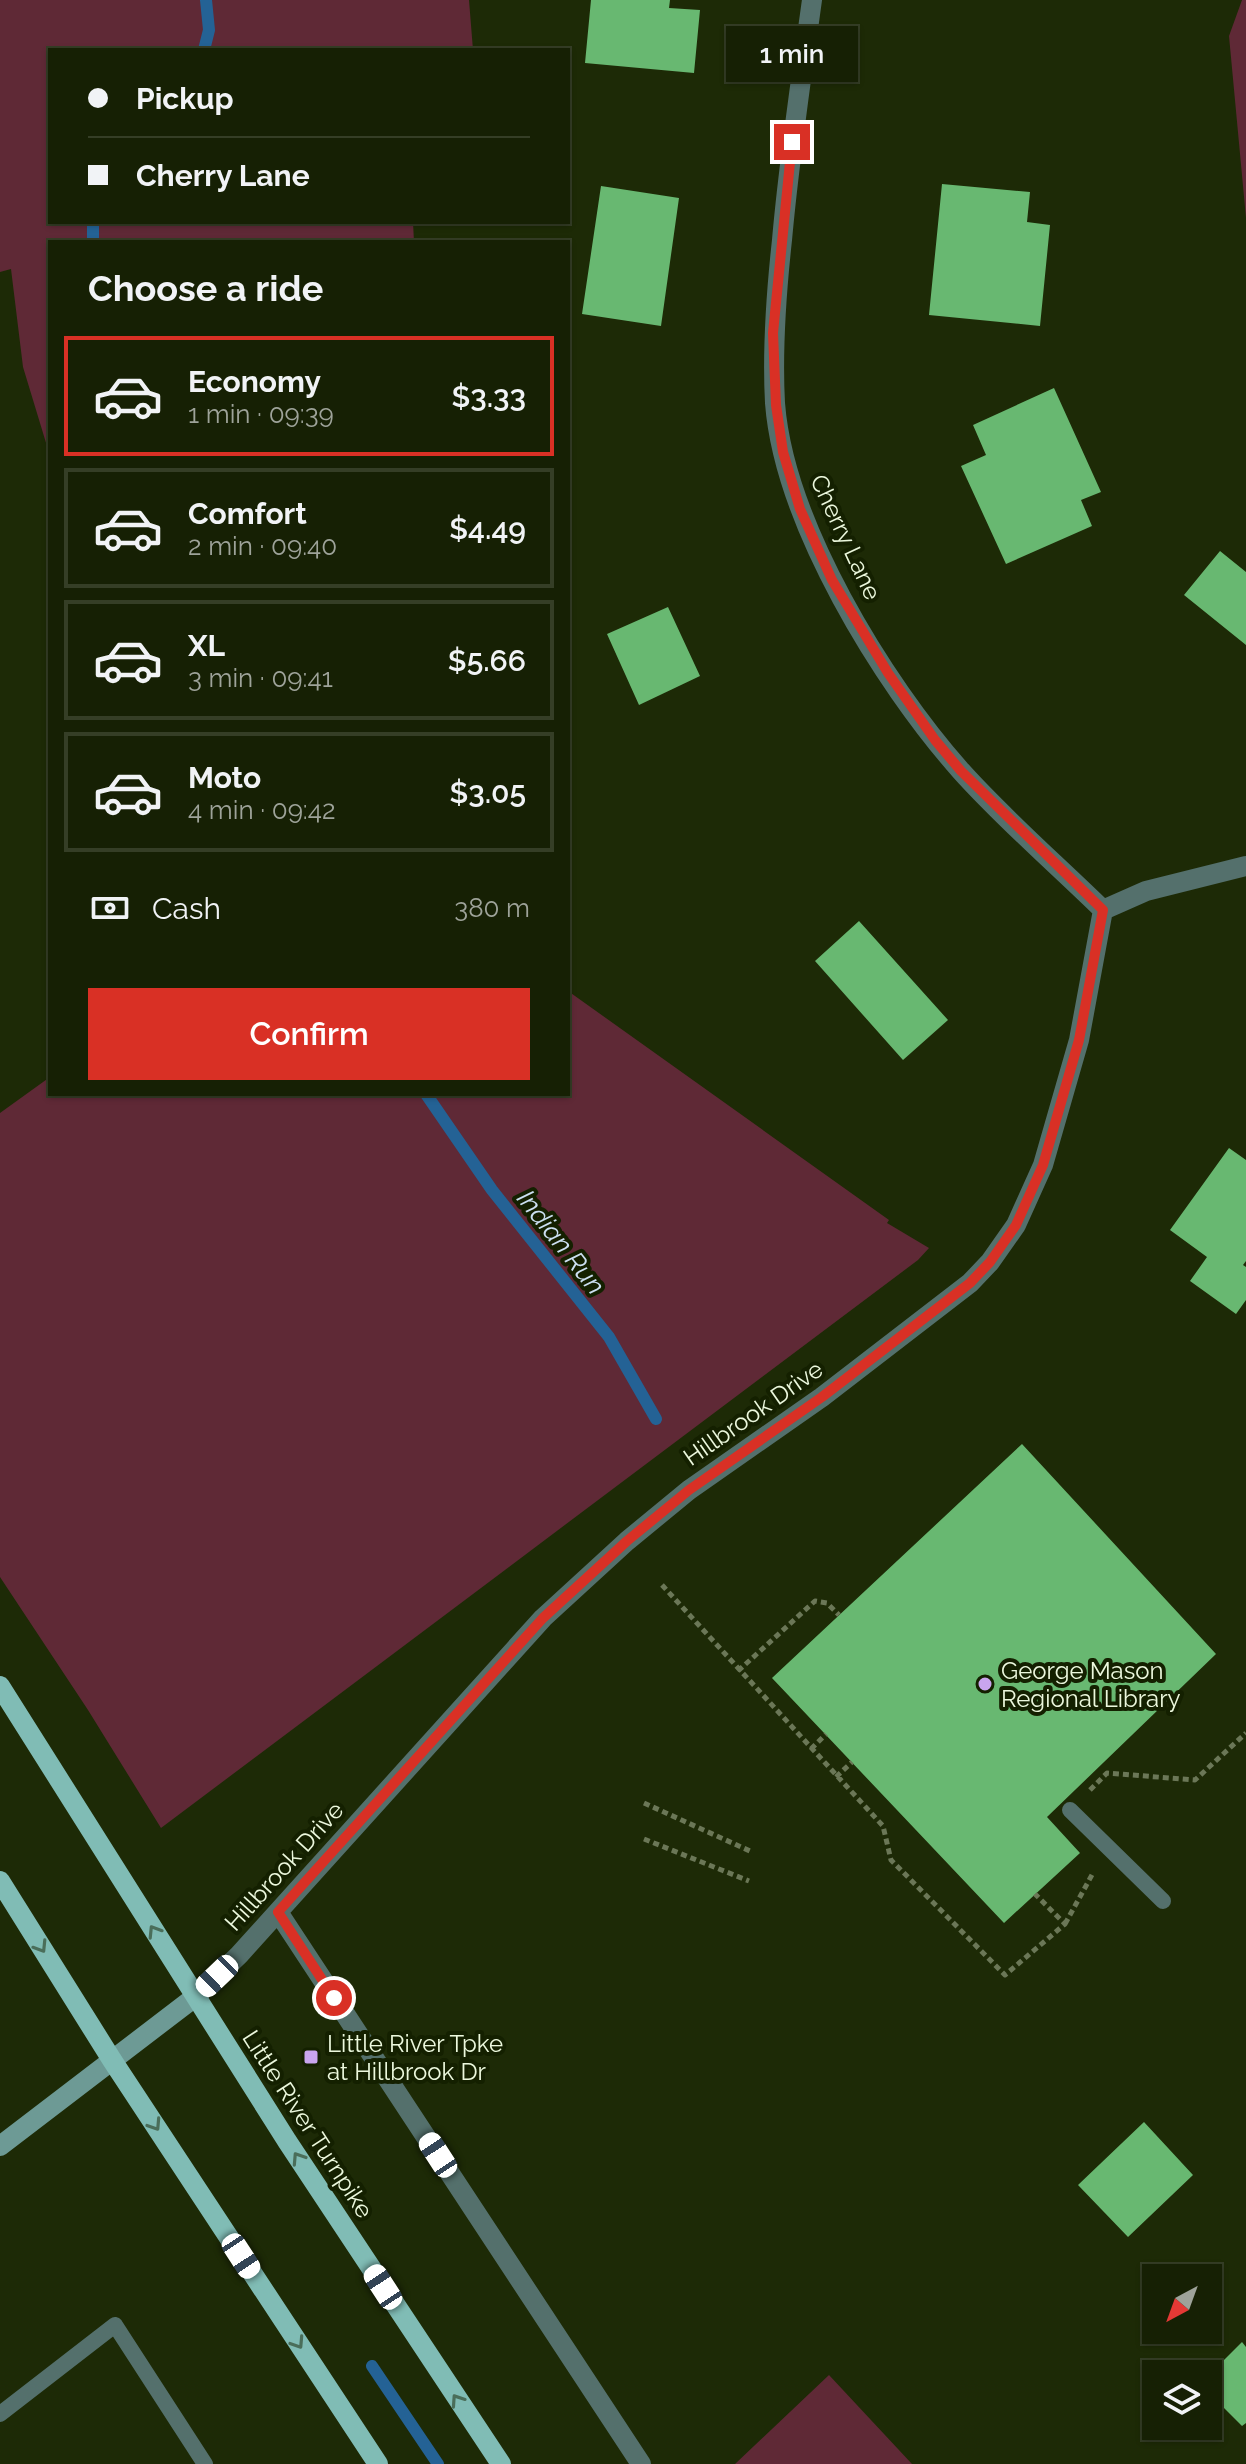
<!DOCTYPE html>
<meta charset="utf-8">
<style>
:root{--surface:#162004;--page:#1f280e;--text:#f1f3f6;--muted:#9ea39a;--line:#353e26;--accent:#d93025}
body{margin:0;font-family:Raleway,sans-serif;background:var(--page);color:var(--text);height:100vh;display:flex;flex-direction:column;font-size:30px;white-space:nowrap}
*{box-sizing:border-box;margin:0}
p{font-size:26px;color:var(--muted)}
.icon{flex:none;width:44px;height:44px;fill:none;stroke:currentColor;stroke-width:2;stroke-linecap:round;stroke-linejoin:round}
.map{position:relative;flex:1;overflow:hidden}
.sheet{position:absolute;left:48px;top:240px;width:522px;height:856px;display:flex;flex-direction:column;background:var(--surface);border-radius:0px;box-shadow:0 2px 6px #0004,0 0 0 2px var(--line)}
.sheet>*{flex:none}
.banner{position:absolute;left:48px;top:48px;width:522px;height:176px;border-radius:0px;box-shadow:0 2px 6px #0004,0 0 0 2px var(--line);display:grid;align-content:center;height:176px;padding:0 40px;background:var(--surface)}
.needle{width:52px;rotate:221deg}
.controls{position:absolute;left:1142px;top:2264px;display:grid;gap:16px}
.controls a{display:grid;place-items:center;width:80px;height:80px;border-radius:0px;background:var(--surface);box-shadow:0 2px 6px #0004,0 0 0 2px var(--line);font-size:40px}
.end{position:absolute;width:36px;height:36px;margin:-18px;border:10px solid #d93025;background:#fff;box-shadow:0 0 0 4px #fff}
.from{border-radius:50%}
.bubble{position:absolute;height:56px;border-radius:0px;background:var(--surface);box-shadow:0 2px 6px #0004,0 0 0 2px var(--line);font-size:26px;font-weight:600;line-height:56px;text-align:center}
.car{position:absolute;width:24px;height:48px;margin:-24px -12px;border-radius:10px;box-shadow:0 0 6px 2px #0007;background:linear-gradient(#fff 24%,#345 0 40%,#fff 0 76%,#345 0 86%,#fff 0)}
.banner b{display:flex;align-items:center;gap:28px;height:76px;font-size:30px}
.banner b+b{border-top:2px solid var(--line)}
.banner i{width:20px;height:20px;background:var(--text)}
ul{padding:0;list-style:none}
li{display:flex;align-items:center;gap:24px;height:120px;margin:0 16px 12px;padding:0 24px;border:4px solid var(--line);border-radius:0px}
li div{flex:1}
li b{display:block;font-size:30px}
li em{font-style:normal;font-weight:600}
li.current{border-color:var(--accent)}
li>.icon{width:72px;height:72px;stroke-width:1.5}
h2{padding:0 40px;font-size:36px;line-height:96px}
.pay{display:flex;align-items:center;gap:20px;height:88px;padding:0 40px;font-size:30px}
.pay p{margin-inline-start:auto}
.button{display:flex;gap:16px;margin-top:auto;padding:16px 40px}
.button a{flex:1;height:92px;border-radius:0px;background:var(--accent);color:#fff;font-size:32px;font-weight:600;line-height:92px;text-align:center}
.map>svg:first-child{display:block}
</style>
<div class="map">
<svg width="1246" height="2464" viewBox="0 0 1246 2464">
<rect width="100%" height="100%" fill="#1d2a06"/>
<!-- green -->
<path fill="#5f2936" d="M0 0H469L473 50H50V222H413L414 242H50V456L23 367 11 269 0 272Z
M1242 0H1246V218L1229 36Z
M568 991 889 1220 887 1223 929 1248 918 1260 161 1828 88 1710 0 1577V1113L50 1077V1094H568Z
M829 2375 912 2464H735Z"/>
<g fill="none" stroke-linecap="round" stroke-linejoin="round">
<!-- stream -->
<path stroke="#246295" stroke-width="12" d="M204 50 209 30 206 0
M93 242V222
M426 1094 492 1190 609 1337 656 1419
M372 2366 438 2464"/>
</g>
<!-- building -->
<path fill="#68b871" d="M591 0H670L669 8 700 10 694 73 585 63Z
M942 184 1030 192 1027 222 1050 225 1040 326 929 315Z
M601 186 679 198 661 326 582 314Z
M1054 388 1101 492 1081 500 1092 526 1006 564 961 466 986 455 973 425Z
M1220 551 1246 572V645L1184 595Z
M668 607 700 676 639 705 607 634Z
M859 921 948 1020 903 1060 815 961Z
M1229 1148 1246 1160V1261L1243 1265 1246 1267V1300L1236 1314 1190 1281 1207 1257 1170 1230Z
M1022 1444 1216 1654 1047 1817 1080 1853 1004 1923 772 1678Z
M1144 2122 1193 2175 1128 2237 1078 2185Z
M1242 2342 1246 2347V2423L1242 2426 1208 2392V2376Z"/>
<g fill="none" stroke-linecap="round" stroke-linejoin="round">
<!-- path -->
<path stroke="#6b7757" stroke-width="5" stroke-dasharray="6 4" stroke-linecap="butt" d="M662 1585 883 1826 891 1860 1005 1975 1065 1924 1035 1894
M738 1671 815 1601 827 1603 839 1615
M811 1749 826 1734
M836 1777 852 1762
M1090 1790 1107 1773 1195 1780 1246 1733
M644 1803 750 1851
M644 1839 749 1881
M1065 1924 1093 1873"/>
<!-- lane -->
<path stroke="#54706c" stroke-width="16" d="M1070 1810 1163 1901
M0 2414 115 2325 205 2464"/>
<!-- street -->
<path stroke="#54706c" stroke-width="20" d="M812 0C801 80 789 160 782 240 776 295 772 348 775 403 784 522 882 682 961 771 1005 820 1056 864 1103 910
M1103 910 1146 891 1246 866
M278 1912 641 2464
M195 1997 239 1955 543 1618 627 1541 689 1490 822 1397 970 1283 990 1262 1016 1225 1043 1165 1079 1040 1103 910"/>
<!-- secondary -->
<path stroke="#6d9a95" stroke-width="20" d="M0 2146 195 1997"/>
<!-- primary -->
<path stroke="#80bcb5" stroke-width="20" d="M0 1686 287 2141 501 2464
M0 1881 112 2060 378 2464"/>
</g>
<!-- one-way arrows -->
<defs><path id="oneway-chevron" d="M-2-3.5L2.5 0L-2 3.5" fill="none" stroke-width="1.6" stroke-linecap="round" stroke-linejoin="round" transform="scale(2)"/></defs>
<g stroke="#4a6e5a">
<use href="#oneway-chevron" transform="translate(154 1931) rotate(-122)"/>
<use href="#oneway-chevron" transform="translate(41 1947) rotate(58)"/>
<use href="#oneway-chevron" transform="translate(155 2125) rotate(57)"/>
<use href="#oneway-chevron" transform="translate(298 2158) rotate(-123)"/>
<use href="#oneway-chevron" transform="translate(298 2343) rotate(57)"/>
<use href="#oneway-chevron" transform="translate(457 2400) rotate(-124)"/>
</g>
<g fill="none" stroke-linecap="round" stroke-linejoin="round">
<!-- route -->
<path stroke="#d93025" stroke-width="10" d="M334 1998 278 1912 543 1618 627 1541 689 1490 822 1397 970 1283 990 1262 1016 1225 1043 1165 1079 1040 1103 910 961 771 935 740 888 673 832 580 800 509 783 452 776 405 773 333 792 142"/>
</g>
<!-- markers -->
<g fill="#c9a5ee" stroke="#142000" stroke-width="3">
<circle cx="985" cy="1684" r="8"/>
<rect x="303" y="2049" width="16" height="16" rx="4"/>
</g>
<g text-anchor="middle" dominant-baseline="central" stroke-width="8" stroke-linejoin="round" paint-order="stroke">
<!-- street labels -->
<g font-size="24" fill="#ecf8dd" stroke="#142000">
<text transform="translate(846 537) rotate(65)">Cherry Lane</text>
<text transform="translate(753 1413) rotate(-35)">Hillbrook Drive</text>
<text transform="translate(284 1866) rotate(-48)">Hillbrook Drive</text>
<text transform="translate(308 2124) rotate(57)">Little River Turnpike</text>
</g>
<!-- poi labels -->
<g font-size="24" fill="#ecf8dd" stroke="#142000" text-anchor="start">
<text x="1001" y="1670">George Mason<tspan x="1001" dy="28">Regional Library</tspan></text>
<text x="327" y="2043">Little River Tpke<tspan x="327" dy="28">at Hillbrook Dr</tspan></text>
</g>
<!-- water labels -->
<g font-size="26" font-style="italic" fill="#cde0f2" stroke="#142000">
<text transform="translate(561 1242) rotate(52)">Indian Run</text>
</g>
</g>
</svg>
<div class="controls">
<a><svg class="needle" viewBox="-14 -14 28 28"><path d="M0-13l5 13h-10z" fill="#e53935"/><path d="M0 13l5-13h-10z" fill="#9ea39a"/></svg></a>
<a><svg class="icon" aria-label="layers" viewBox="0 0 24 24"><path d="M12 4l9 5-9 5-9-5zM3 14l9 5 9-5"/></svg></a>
</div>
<i class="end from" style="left:334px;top:1998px"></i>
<i class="end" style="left:792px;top:142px"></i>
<div class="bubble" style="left:726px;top:26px;width:132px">1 min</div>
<i class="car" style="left:217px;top:1976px;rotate:226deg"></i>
<i class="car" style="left:438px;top:2155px;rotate:327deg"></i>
<i class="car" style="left:241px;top:2256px;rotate:147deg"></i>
<i class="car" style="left:383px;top:2287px;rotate:327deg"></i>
<div class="banner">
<b><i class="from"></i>Pickup</b>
<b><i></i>Cherry Lane</b>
</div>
<section class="sheet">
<h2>Choose a ride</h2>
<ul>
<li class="current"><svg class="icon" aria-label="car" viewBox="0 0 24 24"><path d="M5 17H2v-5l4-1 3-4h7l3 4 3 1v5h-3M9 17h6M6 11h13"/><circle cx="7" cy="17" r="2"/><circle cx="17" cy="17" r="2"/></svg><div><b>Economy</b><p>1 min · 09:39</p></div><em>$3.33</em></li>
<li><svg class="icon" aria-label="car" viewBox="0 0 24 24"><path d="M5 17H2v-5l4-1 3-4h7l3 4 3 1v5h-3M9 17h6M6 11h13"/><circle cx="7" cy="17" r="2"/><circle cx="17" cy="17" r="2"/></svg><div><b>Comfort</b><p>2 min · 09:40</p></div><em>$4.49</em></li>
<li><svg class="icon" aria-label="car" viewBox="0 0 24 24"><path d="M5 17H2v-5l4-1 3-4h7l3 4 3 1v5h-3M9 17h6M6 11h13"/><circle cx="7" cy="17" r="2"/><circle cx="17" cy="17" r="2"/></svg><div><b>XL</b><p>3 min · 09:41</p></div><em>$5.66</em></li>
<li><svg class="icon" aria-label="car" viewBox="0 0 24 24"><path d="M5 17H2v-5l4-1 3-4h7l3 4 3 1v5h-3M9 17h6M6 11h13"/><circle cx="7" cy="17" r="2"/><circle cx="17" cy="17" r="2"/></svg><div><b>Moto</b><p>4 min · 09:42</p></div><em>$3.05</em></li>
</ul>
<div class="pay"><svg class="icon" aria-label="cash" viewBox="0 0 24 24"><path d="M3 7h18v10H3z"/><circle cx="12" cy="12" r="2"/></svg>Cash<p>380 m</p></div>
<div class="button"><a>Confirm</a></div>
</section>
</div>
